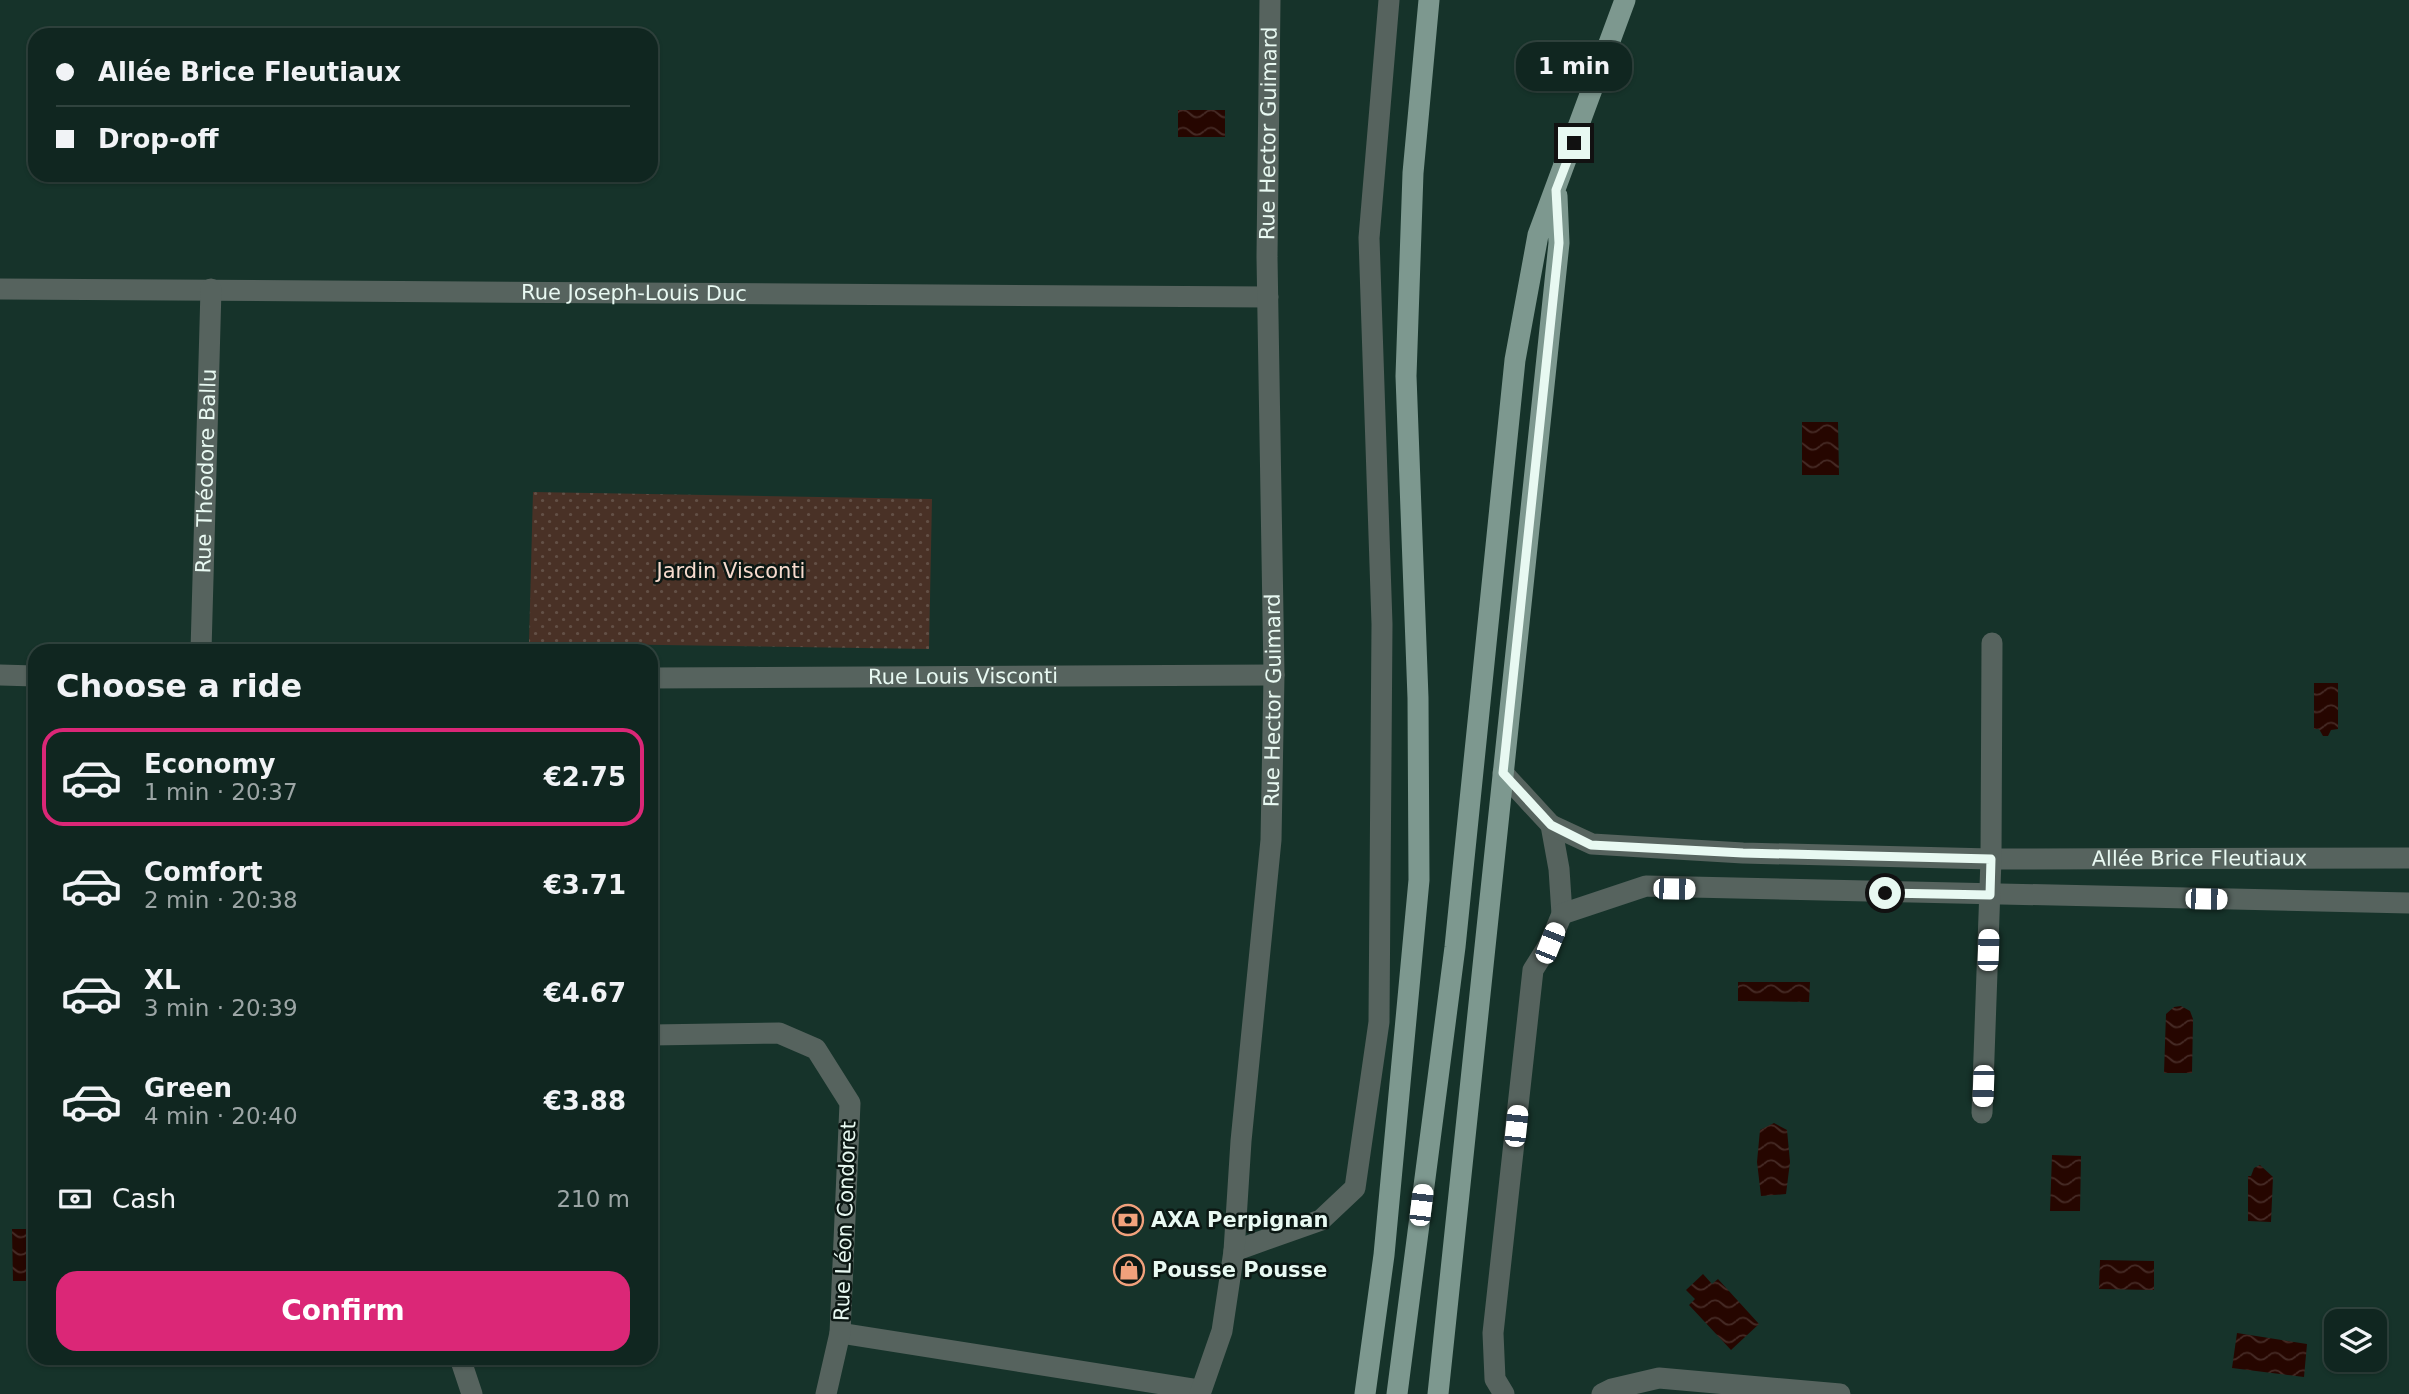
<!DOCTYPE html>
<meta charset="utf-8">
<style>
:root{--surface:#102620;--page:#192e29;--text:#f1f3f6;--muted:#9ca5a5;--line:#30433e;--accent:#db2777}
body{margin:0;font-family:"DejaVu Sans",sans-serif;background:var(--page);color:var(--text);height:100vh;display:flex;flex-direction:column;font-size:26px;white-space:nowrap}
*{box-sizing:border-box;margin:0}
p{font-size:23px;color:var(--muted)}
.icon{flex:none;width:38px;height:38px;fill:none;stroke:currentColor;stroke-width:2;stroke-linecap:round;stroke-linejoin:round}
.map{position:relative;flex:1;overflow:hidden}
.details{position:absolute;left:28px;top:644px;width:630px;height:721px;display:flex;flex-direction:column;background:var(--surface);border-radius:21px;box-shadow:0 2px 5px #0004,0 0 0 2px var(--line)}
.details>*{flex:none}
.top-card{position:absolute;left:28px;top:28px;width:630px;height:154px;border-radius:21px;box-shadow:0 2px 5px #0004,0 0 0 2px var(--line);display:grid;align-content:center;height:154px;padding:0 28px;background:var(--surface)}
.controls{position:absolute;left:2324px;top:1309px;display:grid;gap:14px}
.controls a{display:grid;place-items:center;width:63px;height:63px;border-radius:14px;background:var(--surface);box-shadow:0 2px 5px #0004,0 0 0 2px var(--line);font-size:35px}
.end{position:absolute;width:32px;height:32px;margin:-16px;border:9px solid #e8f9f2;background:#111;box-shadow:0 0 0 4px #111}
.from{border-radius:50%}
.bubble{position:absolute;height:49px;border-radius:21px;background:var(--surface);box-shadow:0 2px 5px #0004,0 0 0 2px var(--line);font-size:23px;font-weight:800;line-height:49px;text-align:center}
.car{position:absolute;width:21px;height:42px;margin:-21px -10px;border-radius:9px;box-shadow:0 0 5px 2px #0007;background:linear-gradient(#fff 24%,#345 0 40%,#fff 0 76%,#345 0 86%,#fff 0)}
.top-card b{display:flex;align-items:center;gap:24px;height:66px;font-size:26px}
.top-card b+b{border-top:2px solid var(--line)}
.top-card i{width:18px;height:18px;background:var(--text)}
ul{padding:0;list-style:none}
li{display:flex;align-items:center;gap:21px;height:98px;margin:0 14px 10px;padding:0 14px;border:4px solid transparent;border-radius:21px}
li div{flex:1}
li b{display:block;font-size:26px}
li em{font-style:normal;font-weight:800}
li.selected{border-color:var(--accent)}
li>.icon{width:63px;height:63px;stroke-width:1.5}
h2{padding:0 28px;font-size:32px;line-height:84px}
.pay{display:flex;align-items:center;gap:18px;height:77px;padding:0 28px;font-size:26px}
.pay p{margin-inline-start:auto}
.primary-button{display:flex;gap:14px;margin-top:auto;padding:14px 28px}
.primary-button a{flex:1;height:80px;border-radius:21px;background:var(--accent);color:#fff;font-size:28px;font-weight:800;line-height:80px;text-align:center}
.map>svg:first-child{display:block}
</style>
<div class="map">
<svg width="2409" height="1394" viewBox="0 0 2409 1394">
<defs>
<pattern id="park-dots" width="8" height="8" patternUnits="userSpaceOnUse" patternTransform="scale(1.75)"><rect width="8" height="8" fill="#493126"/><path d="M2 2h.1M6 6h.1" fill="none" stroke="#635046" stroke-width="1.8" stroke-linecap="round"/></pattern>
<pattern id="water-waves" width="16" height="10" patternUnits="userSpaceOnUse" patternTransform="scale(1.75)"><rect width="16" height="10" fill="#260600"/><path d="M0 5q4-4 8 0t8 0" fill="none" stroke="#462b26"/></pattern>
</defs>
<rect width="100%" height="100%" fill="#16332a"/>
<!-- park -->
<path fill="url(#park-dots)" d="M533 492 932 499 929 649 529 643Z"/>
<!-- water -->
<path fill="url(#water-waves)" d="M1178 110H1225V137H1178Z
M1802 422H1838L1839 475H1802Z
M2314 683H2338V729L2331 730 2328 736H2323L2319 729H2314Z
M1738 982H1810L1809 1002 1738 1001Z
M2181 1006 2190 1011 2193 1019 2192 1073H2164L2166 1014 2174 1007Z
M1774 1123 1787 1130 1790 1162 1786 1194 1761 1196 1757 1162 1760 1130Z
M2052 1155 2081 1156 2080 1211H2050Z
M2260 1165 2273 1177 2271 1222 2248 1221V1176H2251L2254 1168Z
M12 1229H35V1281H13Z
M2100 1260 2154 1261V1290L2099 1289Z
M1703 1274 1712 1284 1718 1279 1759 1324 1731 1350 1689 1305 1695 1299 1686 1290Z
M2237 1333 2307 1344 2304 1377 2232 1368Z"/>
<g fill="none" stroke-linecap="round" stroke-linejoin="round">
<!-- minor -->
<g stroke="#56635e" stroke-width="21">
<path id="s1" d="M0 289 1268 297"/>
<path id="s2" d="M201 651 211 289"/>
<path d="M0 675 35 676"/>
<path id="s3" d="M651 678 1274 675"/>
<path d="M1503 773 1551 825 1559 869 1562 914 1550 943 1533 970 1493 1333 1495 1379 1504 1394"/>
<path id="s4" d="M1551 825 1592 844 1743 853 1991 859 2409 858"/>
<path d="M1562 914 1646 886 2409 903"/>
<path d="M651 1035 779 1033 816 1049 850 1103 840 1333 1200 1390"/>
<path d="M1982 1113 1991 859 1992 643"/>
<path d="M1234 1251 1321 1220 1355 1188 1379 1022 1382 624 1369 238 1389 0"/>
<path d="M460 1358 472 1394"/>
<path d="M826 1394 840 1333"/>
<path id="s5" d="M1200 1394 1222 1331 1234 1251 1241 1141 1271 840 1274 675 1267 257 1270 0"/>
<path d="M1602 1394 1612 1389 1659 1378 1840 1394"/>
</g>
<!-- major -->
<path stroke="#7d988f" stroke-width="21" d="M1365 1394 1384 1255 1419 880 1418 698 1406 376 1413 173 1429 0
M1397 1394 1455 947 1515 360 1538 235 1625 0
M1438 1394 1559 243 1557 196"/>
</g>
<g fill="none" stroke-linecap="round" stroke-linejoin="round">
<!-- route -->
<path stroke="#e8f9f2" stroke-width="9" d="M1574 143 1556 190 1559 243 1503 773 1551 825 1591 845 1743 853 1991 859 1990 895 1885 893"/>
</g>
<!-- icons -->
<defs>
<g id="bank-ring" transform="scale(1.575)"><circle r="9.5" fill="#0c1814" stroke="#f1a17c" stroke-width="1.5"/><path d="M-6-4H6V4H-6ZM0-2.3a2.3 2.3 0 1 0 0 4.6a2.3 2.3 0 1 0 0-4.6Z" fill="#f1a17c"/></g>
<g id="shop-ring" transform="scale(1.575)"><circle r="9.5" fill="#0c1814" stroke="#f1a17c" stroke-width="1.5"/><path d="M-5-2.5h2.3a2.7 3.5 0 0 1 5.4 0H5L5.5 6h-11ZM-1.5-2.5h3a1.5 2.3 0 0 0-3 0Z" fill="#f1a17c"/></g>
</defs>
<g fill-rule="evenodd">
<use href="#bank-ring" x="1128" y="1220"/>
<use href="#shop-ring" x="1129" y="1270"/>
</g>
<g text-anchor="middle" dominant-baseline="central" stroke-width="5" stroke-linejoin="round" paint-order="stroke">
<!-- street labels -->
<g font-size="21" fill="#e8f9f2" stroke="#0c1814">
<text stroke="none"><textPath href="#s5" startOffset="1267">Rue Hector Guimard</textPath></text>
<text stroke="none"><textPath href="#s1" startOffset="634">Rue Joseph-Louis Duc</textPath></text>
<text stroke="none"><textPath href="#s2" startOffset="180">Rue Théodore Ballu</textPath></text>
<text stroke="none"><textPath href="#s3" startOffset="312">Rue Louis Visconti</textPath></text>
<text stroke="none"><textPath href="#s5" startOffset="700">Rue Hector Guimard</textPath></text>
<text stroke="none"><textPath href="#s4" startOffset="653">Allée Brice Fleutiaux</textPath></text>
<text transform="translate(845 1221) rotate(-88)">Rue Léon Condoret</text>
</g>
<!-- park labels -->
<g font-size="21" fill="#f7dbce" stroke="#0c1814">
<text x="731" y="571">Jardin Visconti</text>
</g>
<!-- poi labels -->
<g font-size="21" font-weight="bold" fill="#e8f9f2" stroke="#0c1814" text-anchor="start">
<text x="1151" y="1220">AXA Perpignan</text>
<text x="1152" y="1270">Pousse Pousse</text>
</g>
</g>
</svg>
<div class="controls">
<a><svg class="icon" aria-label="layers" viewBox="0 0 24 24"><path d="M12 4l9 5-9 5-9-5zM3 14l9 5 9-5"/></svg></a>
</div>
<i class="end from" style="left:1885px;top:893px"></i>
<i class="end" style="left:1574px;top:143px"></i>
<div class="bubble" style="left:1516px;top:42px;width:116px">1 min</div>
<i class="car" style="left:1674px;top:889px;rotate:91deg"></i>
<i class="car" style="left:2206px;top:899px;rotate:91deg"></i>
<i class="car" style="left:1550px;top:943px;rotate:22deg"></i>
<i class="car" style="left:1988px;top:950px;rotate:2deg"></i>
<i class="car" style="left:1983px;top:1086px;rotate:182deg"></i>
<i class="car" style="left:1516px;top:1126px;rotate:6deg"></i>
<i class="car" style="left:1421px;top:1205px;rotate:7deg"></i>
<div class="top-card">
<b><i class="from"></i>Allée Brice Fleutiaux</b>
<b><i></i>Drop-off</b>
</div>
<section class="details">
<h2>Choose a ride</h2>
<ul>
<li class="selected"><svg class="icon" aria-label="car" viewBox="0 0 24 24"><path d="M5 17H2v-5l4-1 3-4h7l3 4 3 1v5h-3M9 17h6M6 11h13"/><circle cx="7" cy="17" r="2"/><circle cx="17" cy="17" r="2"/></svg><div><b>Economy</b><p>1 min · 20:37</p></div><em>€2.75</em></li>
<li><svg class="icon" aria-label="car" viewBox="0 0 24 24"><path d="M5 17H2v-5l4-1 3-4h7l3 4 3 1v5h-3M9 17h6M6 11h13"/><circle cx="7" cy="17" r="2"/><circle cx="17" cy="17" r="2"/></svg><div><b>Comfort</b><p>2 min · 20:38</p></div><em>€3.71</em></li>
<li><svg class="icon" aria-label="car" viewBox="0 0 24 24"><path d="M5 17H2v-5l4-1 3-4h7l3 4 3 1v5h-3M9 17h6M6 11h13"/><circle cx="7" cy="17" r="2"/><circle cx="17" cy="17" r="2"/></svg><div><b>XL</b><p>3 min · 20:39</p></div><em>€4.67</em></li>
<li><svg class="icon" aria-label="car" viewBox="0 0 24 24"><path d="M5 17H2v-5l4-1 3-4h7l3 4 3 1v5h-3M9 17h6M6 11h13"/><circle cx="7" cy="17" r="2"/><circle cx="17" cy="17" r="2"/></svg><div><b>Green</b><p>4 min · 20:40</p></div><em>€3.88</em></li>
</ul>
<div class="pay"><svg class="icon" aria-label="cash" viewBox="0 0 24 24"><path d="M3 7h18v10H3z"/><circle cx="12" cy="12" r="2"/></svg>Cash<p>210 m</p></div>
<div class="primary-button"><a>Confirm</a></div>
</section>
</div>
